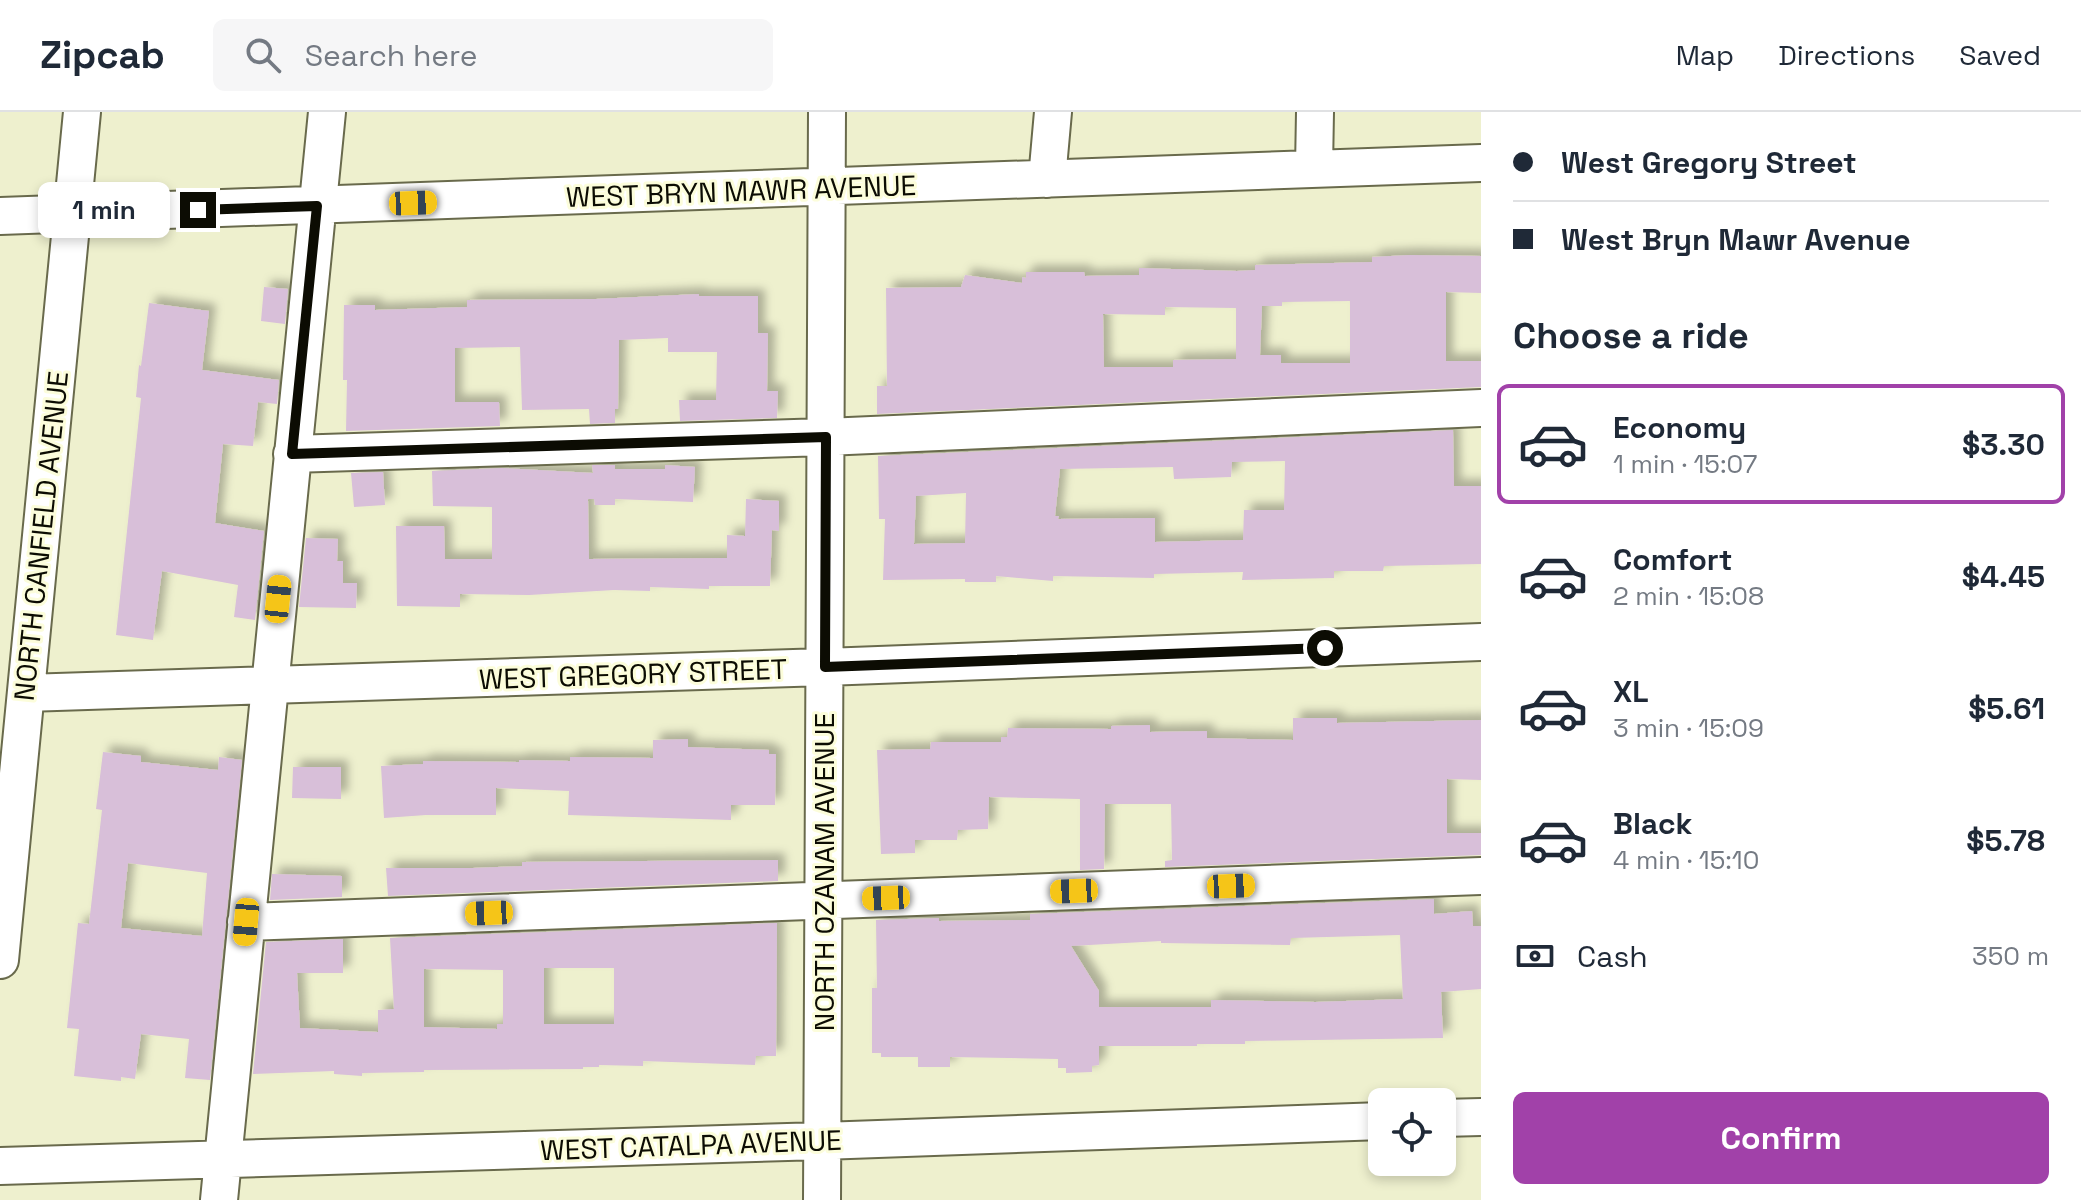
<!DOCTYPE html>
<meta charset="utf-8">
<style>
:root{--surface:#fff;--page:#f6f6f7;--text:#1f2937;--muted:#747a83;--line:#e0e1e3;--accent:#a141a9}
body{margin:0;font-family:"Space Grotesk",sans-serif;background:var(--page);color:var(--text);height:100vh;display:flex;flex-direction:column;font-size:30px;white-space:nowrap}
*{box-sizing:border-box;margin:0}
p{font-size:26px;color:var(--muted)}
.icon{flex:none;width:44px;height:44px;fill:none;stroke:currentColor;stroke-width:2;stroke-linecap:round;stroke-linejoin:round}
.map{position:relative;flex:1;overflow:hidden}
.panel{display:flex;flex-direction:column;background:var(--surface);width:600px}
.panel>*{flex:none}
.top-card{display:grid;align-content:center;height:176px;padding:0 32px;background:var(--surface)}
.controls{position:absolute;left:1368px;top:976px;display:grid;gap:16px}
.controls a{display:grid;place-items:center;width:88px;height:88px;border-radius:12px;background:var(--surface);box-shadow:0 4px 12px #0003;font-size:40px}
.end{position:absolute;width:36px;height:36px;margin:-18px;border:10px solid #0c0c03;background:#fff;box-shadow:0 0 0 4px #fff}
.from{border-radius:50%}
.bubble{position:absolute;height:56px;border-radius:12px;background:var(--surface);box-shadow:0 4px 12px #0003;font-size:26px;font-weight:600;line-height:56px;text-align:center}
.car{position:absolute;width:24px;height:48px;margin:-24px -12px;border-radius:10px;box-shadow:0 0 6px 2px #0007;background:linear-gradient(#f5c518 24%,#345 0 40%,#f5c518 0 76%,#345 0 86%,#f5c518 0)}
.top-card b{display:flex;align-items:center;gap:28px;height:76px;font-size:30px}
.top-card b+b{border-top:2px solid var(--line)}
.top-card i{width:20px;height:20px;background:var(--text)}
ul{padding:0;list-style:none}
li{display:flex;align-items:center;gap:24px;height:120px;margin:0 16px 12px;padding:0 16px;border:4px solid transparent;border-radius:12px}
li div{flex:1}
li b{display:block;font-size:30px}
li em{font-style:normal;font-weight:600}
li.current{border-color:var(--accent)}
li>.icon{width:72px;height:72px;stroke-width:1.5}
h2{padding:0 32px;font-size:36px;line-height:96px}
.pay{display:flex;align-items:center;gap:20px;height:88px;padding:0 32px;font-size:30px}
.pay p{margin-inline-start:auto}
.action{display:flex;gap:16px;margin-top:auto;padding:16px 32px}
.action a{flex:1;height:92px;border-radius:12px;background:var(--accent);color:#fff;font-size:32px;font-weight:600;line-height:92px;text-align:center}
header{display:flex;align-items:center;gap:48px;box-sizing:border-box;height:112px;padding:0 40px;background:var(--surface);border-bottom:2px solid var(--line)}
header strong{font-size:38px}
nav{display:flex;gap:44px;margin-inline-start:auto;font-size:28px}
.search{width:560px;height:72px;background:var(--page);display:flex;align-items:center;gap:20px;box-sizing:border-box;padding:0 28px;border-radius:12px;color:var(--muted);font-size:30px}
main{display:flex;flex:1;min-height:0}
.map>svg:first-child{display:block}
</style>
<header>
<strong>Zipcab</strong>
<div class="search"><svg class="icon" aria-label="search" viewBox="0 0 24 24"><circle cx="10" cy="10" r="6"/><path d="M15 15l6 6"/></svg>Search here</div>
<nav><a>Map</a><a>Directions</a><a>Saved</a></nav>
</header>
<main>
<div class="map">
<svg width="1481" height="1088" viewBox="0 0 1481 1088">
<defs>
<filter id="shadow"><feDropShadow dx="7" dy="-7" stdDeviation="4" flood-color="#0004"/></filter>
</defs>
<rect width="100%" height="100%" fill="#eef0ce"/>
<!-- building -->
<path fill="#d8bfd9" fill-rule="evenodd" filter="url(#shadow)" d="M1410 143 1481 144V181L1446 180V249H1481V275L877 302V274H887L886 176 961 175 965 163 1022 171V165L1026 166V160H1084L1085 164 1139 163V156L1237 159 1255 158V153L1372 150V145ZM1350 189V251H1281V243H1260L1262 194H1282V190ZM1165 195 1236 196V247L1173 248V255H1104L1103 202 1165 203Z
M264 175 288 177 285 212 261 209Z
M699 182V184H758V221H768L767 279H778L777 306 680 309 679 288H716L717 240H668V226L619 228 618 297H615V311L590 312 589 297 522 298 520 235 455 236V290H499L500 314 346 319 347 268H343L344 193H375V198L467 195V188L596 187Z
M149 191 209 199 202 258 279 268 277 292 258 290 253 334 223 332 215 411 264 419 255 508 234 505 238 473 162 459 153 528 116 523 141 286 136 285 139 253 141 254Z
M1453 318 1454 374H1481V452L1384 454 1383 459H1334V466L1242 468 1243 460 1154 462V466L1053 464V469L996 464V470H965V467L883 468 885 407H879L878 344ZM1285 349 1284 398H1244L1243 428 1155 430V406L1058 407 1059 404H1055L1060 357 1173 355 1174 367 1231 365 1232 350ZM966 381 965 431 914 432 916 384Z
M592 353H615V357H665V353L695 355 693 390 615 387V393H595L594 387H588L589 447 727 446V423L745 424 746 387 779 389V419L772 418 770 474H709V477L650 475V479L614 478 529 483 460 482V495L397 494 396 414H444L445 447H492V395L433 394 432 359 502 356 593 361Z
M383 360 385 393 354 395 351 361Z
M306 426 338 427 337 449H343V471H357L356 496 299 495Z
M1293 606H1337V611L1481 608V668L1447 667V721H1481V743L1165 755V749L1172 748 1171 692H1105L1104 757 1080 758V687L989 685 988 717 958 718 957 728H915V741L881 742 877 638 930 637 931 630H1001V625H1007L1008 616 1111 617V614L1150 613V620L1207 619V626L1293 628Z
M688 627V635L769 638V642H776L775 693H731V708L568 703 569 679 496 676V703H426L384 706 381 654 423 652V649L519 650V648L570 649V645L653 646V628Z
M103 640 141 644V650L218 658 219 645 242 648 210 968 185 966 189 927 141 922 135 967 121 965V969L74 964 79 917 67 916 78 811 89 812 102 698 96 697ZM128 751 207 761 202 824 121 816Z
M293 655H341V687L292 686Z
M778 748V769L388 784 386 756H473L522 754V750Z
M272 762 342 764V785L270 788Z
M1434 787V802L1472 799 1473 814H1481V877L1441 880 1443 926 1245 929V932H1197V934H1099V953L1092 954V960L1066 961V956H1058V947L950 945V955H918V945H881V941H872V876H877L876 808 939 806V809L1030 808V802ZM1400 823 1403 887 1316 890 1211 888V895H1099V879L1071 834 1161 829V831L1290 833 1291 826Z
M777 811 776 944H756L755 953 643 949V954L599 953V955H583V957L424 958V960L362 961V964L334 962V959L253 962 266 830 343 827V861H297L300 916 378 920V898L394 897 390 826ZM544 856H614V912H544ZM424 857 503 858V912H497V917L424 915Z"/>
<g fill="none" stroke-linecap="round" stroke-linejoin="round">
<!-- minor casing -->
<g stroke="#696a4c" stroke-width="40">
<path id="minor" d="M1314 56 1315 0
M1047 67 1053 0
M0 104 1481 51
M292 342 826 325 1481 296
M26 581 825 555 1481 530
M246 810 1481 764
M0 848 82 0
M1442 1006 1481 1005
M0 1054 822 1029 1382 1009
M219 1088 327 0
M822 1088 827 0"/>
</g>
<!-- minor -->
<use href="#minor" stroke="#fff" stroke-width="36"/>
</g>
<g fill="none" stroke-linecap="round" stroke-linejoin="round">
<!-- route -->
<path stroke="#0c0c03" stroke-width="10" d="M198 98 317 94 292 342 826 325 825 555 1325 536"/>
</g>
<g text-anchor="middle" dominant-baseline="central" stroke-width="6" stroke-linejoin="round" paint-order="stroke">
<!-- street labels -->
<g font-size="28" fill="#0c0c03" stroke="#fcfddb">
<text transform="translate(741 79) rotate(-2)">WEST BRYN MAWR AVENUE</text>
<text transform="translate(41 424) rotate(-84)">NORTH CANFIELD AVENUE</text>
<text transform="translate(633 562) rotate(-2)">WEST GREGORY STREET</text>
<text transform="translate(824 760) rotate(-90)">NORTH OZANAM AVENUE</text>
<text transform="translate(691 1033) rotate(-2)">WEST CATALPA AVENUE</text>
</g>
</g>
</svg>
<div class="controls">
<a><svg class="icon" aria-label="locate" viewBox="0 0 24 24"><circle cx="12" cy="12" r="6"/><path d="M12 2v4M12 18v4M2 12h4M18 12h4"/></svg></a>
</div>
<i class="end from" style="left:1325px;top:536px"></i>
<i class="end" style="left:198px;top:98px"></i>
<div class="bubble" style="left:38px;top:70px;width:132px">1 min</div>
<i class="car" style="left:413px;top:91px;rotate:88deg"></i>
<i class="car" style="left:278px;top:487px;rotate:6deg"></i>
<i class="car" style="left:1231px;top:774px;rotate:88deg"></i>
<i class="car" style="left:1074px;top:779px;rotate:268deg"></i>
<i class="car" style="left:886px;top:786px;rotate:268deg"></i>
<i class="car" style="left:489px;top:801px;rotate:268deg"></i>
<i class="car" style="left:246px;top:810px;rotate:185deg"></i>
</div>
<section class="panel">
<div class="top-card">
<b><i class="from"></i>West Gregory Street</b>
<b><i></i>West Bryn Mawr Avenue</b>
</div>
<h2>Choose a ride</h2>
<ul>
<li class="current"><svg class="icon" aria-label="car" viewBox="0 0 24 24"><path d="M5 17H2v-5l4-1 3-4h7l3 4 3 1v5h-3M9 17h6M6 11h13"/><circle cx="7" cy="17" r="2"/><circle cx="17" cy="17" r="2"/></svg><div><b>Economy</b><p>1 min · 15:07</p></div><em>$3.30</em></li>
<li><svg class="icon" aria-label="car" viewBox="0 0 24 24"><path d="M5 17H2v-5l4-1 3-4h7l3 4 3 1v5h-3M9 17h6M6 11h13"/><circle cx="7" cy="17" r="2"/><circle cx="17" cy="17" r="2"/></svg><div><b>Comfort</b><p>2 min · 15:08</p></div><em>$4.45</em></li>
<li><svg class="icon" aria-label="car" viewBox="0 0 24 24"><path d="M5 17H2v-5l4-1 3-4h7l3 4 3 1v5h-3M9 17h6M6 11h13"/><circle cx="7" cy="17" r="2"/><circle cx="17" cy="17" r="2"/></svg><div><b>XL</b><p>3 min · 15:09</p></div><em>$5.61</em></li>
<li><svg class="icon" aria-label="car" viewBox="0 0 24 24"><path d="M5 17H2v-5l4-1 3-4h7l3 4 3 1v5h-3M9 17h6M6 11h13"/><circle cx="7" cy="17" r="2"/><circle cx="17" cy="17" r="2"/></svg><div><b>Black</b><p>4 min · 15:10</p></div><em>$5.78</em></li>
</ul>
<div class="pay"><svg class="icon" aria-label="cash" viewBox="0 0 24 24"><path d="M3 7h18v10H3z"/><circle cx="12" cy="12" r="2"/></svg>Cash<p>350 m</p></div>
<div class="action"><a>Confirm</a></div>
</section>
</main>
